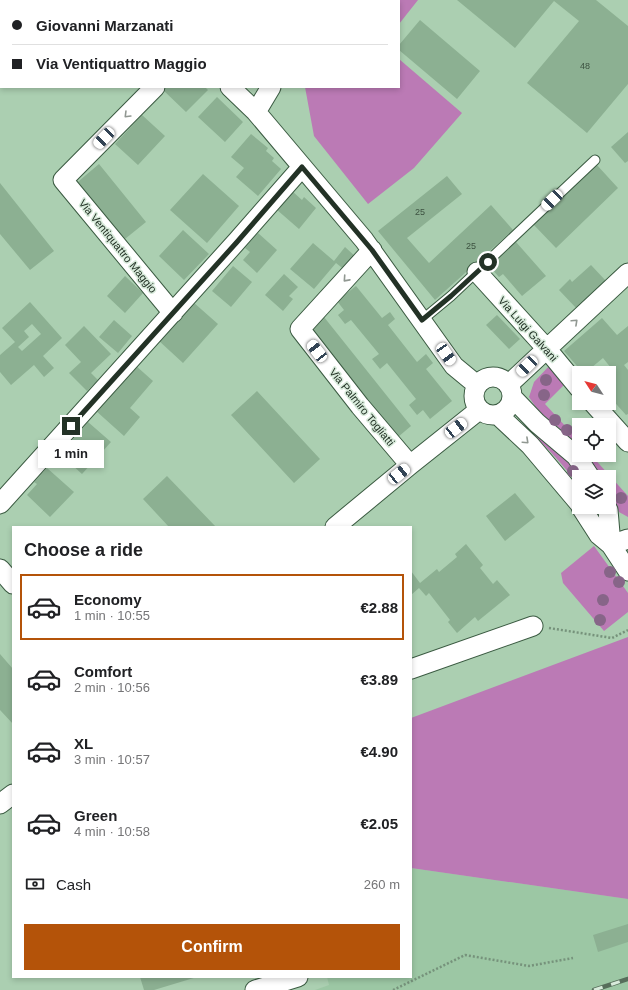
<!DOCTYPE html>
<meta charset="utf-8">
<style>
:root{--surface:#fff;--page:#f6f6f6;--text:#202124;--muted:#757577;--line:#e0e0e0;--accent:#b45309}
body{margin:0;font-family:Arial,sans-serif;background:var(--page);color:var(--text);height:100vh;display:flex;flex-direction:column;font-size:15px;white-space:nowrap}
*{box-sizing:border-box;margin:0}
p{font-size:13px;color:var(--muted)}
.icon{flex:none;width:22px;height:22px;fill:none;stroke:currentColor;stroke-width:2;stroke-linecap:round;stroke-linejoin:round}
.map{position:relative;flex:1;overflow:hidden}
.panel{position:absolute;left:12px;top:526px;width:400px;height:452px;display:flex;flex-direction:column;background:var(--surface);border-radius:0px;box-shadow:0 2px 6px #0003}
.panel>*{flex:none}
.banner{position:absolute;left:0px;top:0px;width:400px;height:88px;box-shadow:0 2px 6px #0003;display:grid;align-content:center;height:88px;padding:0 12px;background:var(--surface)}
.needle{width:26px;rotate:306deg}
.buttons{position:absolute;left:572px;top:366px;display:grid;gap:8px}
.buttons a{display:grid;place-items:center;width:44px;height:44px;border-radius:0px;background:var(--surface);box-shadow:0 2px 6px #0003;font-size:20px}
.end{position:absolute;width:18px;height:18px;margin:-9px;border:5px solid #233226;background:#fff;box-shadow:0 0 0 2px #fff}
.from{border-radius:50%}
.bubble{position:absolute;height:28px;border-radius:0px;background:var(--surface);box-shadow:0 2px 6px #0003;font-size:13px;font-weight:700;line-height:28px;text-align:center}
.car{position:absolute;width:12px;height:24px;margin:-12px -6px;border-radius:5px;box-shadow:0 0 3px 1px #0007;background:linear-gradient(#fff 24%,#345 0 40%,#fff 0 76%,#345 0 86%,#fff 0)}
.banner b{display:flex;align-items:center;gap:14px;height:38px;font-size:15px}
.banner b+b{border-top:1px solid var(--line)}
.banner i{width:10px;height:10px;background:var(--text)}
ul{padding:0;list-style:none}
li{display:flex;align-items:center;gap:12px;height:66px;margin:0 8px 6px;padding:0 4px;border:2px solid transparent;border-radius:0px}
li div{flex:1}
li b{display:block;font-size:15px}
li em{font-style:normal;font-weight:700}
li.active{border-color:var(--accent)}
li>.icon{width:36px;height:36px;stroke-width:1.5}
h2{padding:0 12px;font-size:18px;line-height:48px}
.pay{display:flex;align-items:center;gap:10px;height:44px;padding:0 12px;font-size:15px}
.pay p{margin-inline-start:auto}
.action{display:flex;gap:8px;margin-top:auto;padding:8px 12px}
.action a{flex:1;height:46px;border-radius:0px;background:var(--accent);color:#fff;font-size:16px;font-weight:700;line-height:46px;text-align:center}
.map>svg:first-child{display:block}
</style>
<div class="map">
<svg width="628" height="990" viewBox="0 0 628 990">
<rect width="100%" height="100%" fill="#abcfb1"/>
<!-- built -->
<path fill="#9cc7a4" d="M411 868 628 899V990H315L329 985 327 977H411Z"/>
<!-- green -->
<path fill="#bb7ab5" d="M380 0H418L399 24V1H379Z
M399 59 462 113 414 168 368 204 314 136 305 87H399Z
M551 364 567 382 545 404 579 441V448L564 432 539 412 529 397 534 382Z
M528 423 572 460 579 477V486C563 465 545 444 524 427Z
M585 455H591L628 496V517L619 512 609 492V477H600L591 462Z
M594 546 628 593V612L604 631 563 583 561 573Z
M628 637V899L411 868V718Z"/>
<!-- building -->
<path fill="#8cb092" fill-rule="evenodd" d="M457 0H596L628 26V84L587 133 527 83 579 21 554 1 515 48Z
M420 20 480 71 457 99 399 50V45Z
M166 87H205L208 90 186 112 163 90Z
M217 97 243 122 225 142 198 117Z
M142 115 165 136 138 165 115 144Z
M628 132V161L625 163 611 147Z
M251 134 268 148 266 151 274 158 272 161 281 169 258 196 236 177 244 168 231 157Z
M99 164 146 222 120 243 73 186Z
M596 164 618 188 556 248 533 224Z
M203 174 239 206 207 243 170 210Z
M447 176 462 194 407 238 429 263 491 205 513 230 435 300 378 231Z
M0 183 54 251 30 270 0 234Z
M292 191 302 200 304 197 316 208 299 229 276 209Z
M183 230 209 254 184 280 159 256Z
M258 233 277 250 257 273 243 260 250 252 245 248Z
M516 242 546 276 522 296 503 274 499 277 489 266Z
M313 243 334 261 345 247 357 258 346 271 336 263 314 289 290 269Z
M591 265 606 281 577 309 559 290 570 279 572 282Z
M233 266 252 282 231 307 212 291Z
M284 274 298 287 289 296 293 299 283 311 265 295Z
M125 276 143 293 125 313 107 296Z
M356 286 382 318 390 312 395 319 388 325 417 362 426 354 433 363 426 369 452 401 430 419 423 410 417 415 409 405 416 399 387 363 380 369 372 359 379 354 351 320 345 324 338 315 344 310 337 301Z
M30 302 62 338 43 356 54 368 44 377 34 365 11 385 0 372V355L15 342 2 328ZM32 324 41 334 22 351 18 347 29 337 24 331Z
M193 302 218 324 183 363 158 340Z
M497 315 520 339 509 349 486 325Z
M324 317 411 426 398 437 311 328Z
M602 318 617 335 628 326V362L624 365 628 370V414L626 415 609 396V379L615 373 603 358 585 373H583L564 351Z
M114 320 132 336 118 353 99 337Z
M84 326 111 354 91 373 98 380 87 391 69 373 81 362 65 345Z
M135 365 153 381 130 408 140 417 124 436 95 410Z
M257 391 320 459 294 483 231 415Z
M88 422 111 442 82 474 60 454Z
M47 468 74 492 50 517 27 495 37 484 34 482Z
M167 476 216 527H169L143 499Z
M515 493 535 517 505 541 486 516Z
M466 544 483 565 480 568 493 584 497 580 510 595 478 621 475 617 457 633 448 622 450 620 429 593 426 596 419 588 411 595V571L420 583 437 569 439 572 457 557 455 554Z
M0 654 13 669V724L0 710Z
M628 924V942L598 952 593 935Z
M140 977H197L154 990H144Z"/>
<g fill="none" stroke-linecap="round" stroke-linejoin="round">
<!-- lane casing -->
<g stroke="#3a5a41" stroke-width="11">
<path id="lane" d="M422 320 451 296 595 160"/>
</g>
<!-- street casing -->
<g stroke="#3a5a41" stroke-width="21">
<path id="street" d="M146 0V1
M324 1 325 0
M155 87 63 180 173 313
M230 87 256 112 364 240 454 366 477 385
M256 112 271 87
M372 250 300 329 360 406 410 465
M477 272 546 348 579 388
M474 396a19 19 0 1 1 38 0a19 19 0 1 1-38 0Z
M508 385 628 273
M512 397 537 423 576 456 590 477
M593 403 628 442
M498 415 530 445 579 503
M0 504 237 241 302 167
M581 507 599 535 611 545 628 571
M606 507 608 510 611 545
M335 527 410 465 479 410
M611 545 628 539
M0 569 13 584
M411 669 533 626
M0 804 13 794
M255 990 298 977"/>
</g>
<!-- path -->
<path stroke="#76927b" stroke-width="2.5" stroke-dasharray="2 2" stroke-linecap="butt" d="M549 628 612 638 628 630
M393 990 465 955 529 966 573 958"/>
<!-- lane -->
<use href="#lane" stroke="#fff" stroke-width="9"/>
<!-- street -->
<use href="#street" stroke="#fff" stroke-width="19"/>
<!-- rail casing -->
<g stroke="#576e5b" stroke-width="4.5">
<path id="rail" d="M594 990 628 979"/>
</g>
<!-- rail -->
<use href="#rail" stroke="#d8ebdb" stroke-width="3" stroke-dasharray="9" stroke-linecap="butt"/>
</g>
<!-- trees -->
<g fill="#876588">
<circle cx="546" cy="380" r="6"/>
<circle cx="544" cy="395" r="6"/>
<circle cx="555" cy="420" r="6"/>
<circle cx="567" cy="430" r="6"/>
<circle cx="573" cy="471" r="6"/>
<circle cx="621" cy="498" r="6"/>
<circle cx="610" cy="572" r="6"/>
<circle cx="619" cy="582" r="6"/>
<circle cx="603" cy="600" r="6"/>
<circle cx="600" cy="620" r="6"/>
</g>
<!-- one-way arrows -->
<defs><path id="oneway-chevron" d="M-2-3.5L2.5 0L-2 3.5" fill="none" stroke-width="1.6" stroke-linecap="round" stroke-linejoin="round"/></defs>
<g stroke="#919892">
<use href="#oneway-chevron" transform="translate(127 115) rotate(135)"/>
<use href="#oneway-chevron" transform="translate(346 279) rotate(132)"/>
<use href="#oneway-chevron" transform="translate(575 322) rotate(-43)"/>
<use href="#oneway-chevron" transform="translate(526 441) rotate(43)"/>
</g>
<g fill="none" stroke-linecap="round" stroke-linejoin="round">
<!-- route -->
<path stroke="#233226" stroke-width="5" d="M71 426 237 242 302 167 372 250 422 320 451 296 488 262"/>
</g>
<g text-anchor="middle" dominant-baseline="central" stroke-width="3" stroke-linejoin="round" paint-order="stroke">
<!-- number labels -->
<g font-size="9" fill="#3d5241">
<text x="585" y="66">48</text>
<text x="420" y="212">25</text>
<text x="471" y="246">25</text>
</g>
<!-- street labels -->
<g font-size="11" fill="#233226" stroke="#d8ebdb">
<text transform="translate(118 246) rotate(51)">Via Ventiquattro Maggio</text>
<text transform="translate(528 329) rotate(48)">Via Luigi Galvani</text>
<text transform="translate(362 407) rotate(51)">Via Palmiro Togliatti</text>
</g>
</g>
</svg>
<div class="buttons">
<a><svg class="needle" viewBox="-14 -14 28 28"><path d="M0-13l5 13h-10z" fill="#e53935"/><path d="M0 13l5-13h-10z" fill="#757577"/></svg></a>
<a><svg class="icon" aria-label="locate" viewBox="0 0 24 24"><circle cx="12" cy="12" r="6"/><path d="M12 2v4M12 18v4M2 12h4M18 12h4"/></svg></a>
<a><svg class="icon" aria-label="layers" viewBox="0 0 24 24"><path d="M12 4l9 5-9 5-9-5zM3 14l9 5 9-5"/></svg></a>
</div>
<i class="end from" style="left:488px;top:262px"></i>
<i class="end" style="left:71px;top:426px"></i>
<div class="bubble" style="left:38px;top:440px;width:66px">1 min</div>
<i class="car" style="left:104px;top:138px;rotate:224deg"></i>
<i class="car" style="left:552px;top:200px;rotate:226deg"></i>
<i class="car" style="left:317px;top:351px;rotate:322deg"></i>
<i class="car" style="left:446px;top:354px;rotate:145deg"></i>
<i class="car" style="left:527px;top:366px;rotate:226deg"></i>
<i class="car" style="left:456px;top:428px;rotate:52deg"></i>
<i class="car" style="left:399px;top:474px;rotate:51deg"></i>
<div class="banner">
<b><i class="from"></i>Giovanni Marzanati</b>
<b><i></i>Via Ventiquattro Maggio</b>
</div>
<section class="panel">
<h2>Choose a ride</h2>
<ul>
<li class="active"><svg class="icon" aria-label="car" viewBox="0 0 24 24"><path d="M5 17H2v-5l4-1 3-4h7l3 4 3 1v5h-3M9 17h6M6 11h13"/><circle cx="7" cy="17" r="2"/><circle cx="17" cy="17" r="2"/></svg><div><b>Economy</b><p>1 min · 10:55</p></div><em>€2.88</em></li>
<li><svg class="icon" aria-label="car" viewBox="0 0 24 24"><path d="M5 17H2v-5l4-1 3-4h7l3 4 3 1v5h-3M9 17h6M6 11h13"/><circle cx="7" cy="17" r="2"/><circle cx="17" cy="17" r="2"/></svg><div><b>Comfort</b><p>2 min · 10:56</p></div><em>€3.89</em></li>
<li><svg class="icon" aria-label="car" viewBox="0 0 24 24"><path d="M5 17H2v-5l4-1 3-4h7l3 4 3 1v5h-3M9 17h6M6 11h13"/><circle cx="7" cy="17" r="2"/><circle cx="17" cy="17" r="2"/></svg><div><b>XL</b><p>3 min · 10:57</p></div><em>€4.90</em></li>
<li><svg class="icon" aria-label="car" viewBox="0 0 24 24"><path d="M5 17H2v-5l4-1 3-4h7l3 4 3 1v5h-3M9 17h6M6 11h13"/><circle cx="7" cy="17" r="2"/><circle cx="17" cy="17" r="2"/></svg><div><b>Green</b><p>4 min · 10:58</p></div><em>€2.05</em></li>
</ul>
<div class="pay"><svg class="icon" aria-label="cash" viewBox="0 0 24 24"><path d="M3 7h18v10H3z"/><circle cx="12" cy="12" r="2"/></svg>Cash<p>260 m</p></div>
<div class="action"><a>Confirm</a></div>
</section>
</div>
